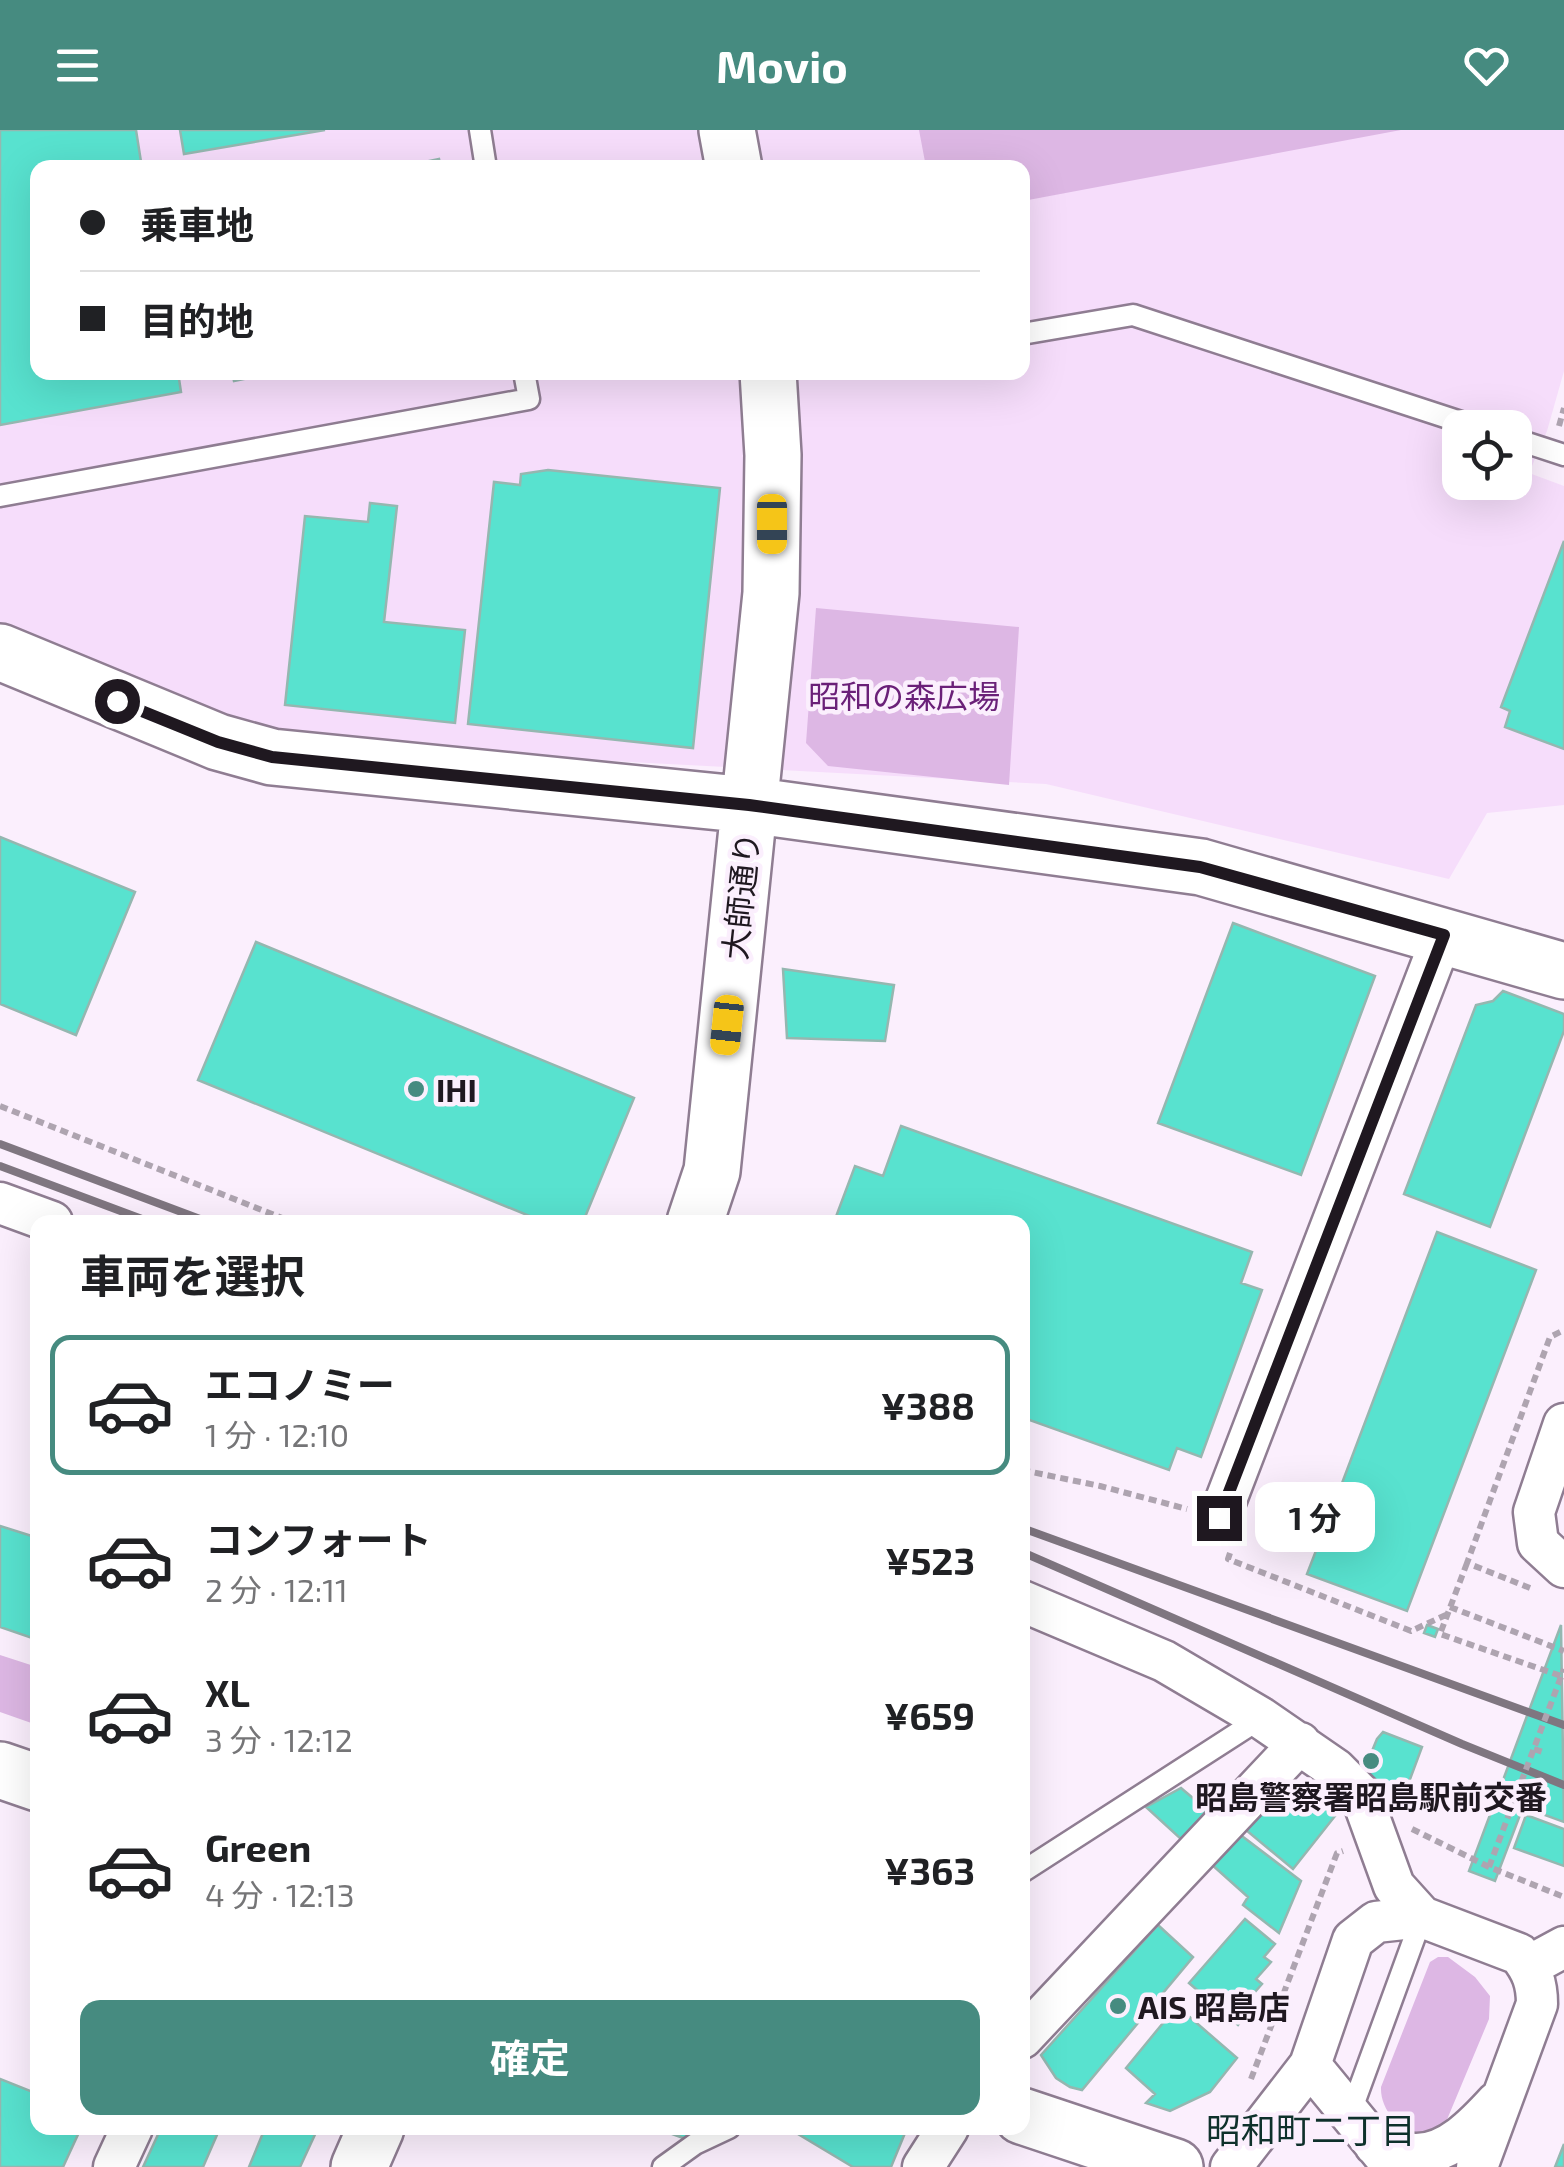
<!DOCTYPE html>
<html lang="ja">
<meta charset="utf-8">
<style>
:root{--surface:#fff;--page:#f2f2f2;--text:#202124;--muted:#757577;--line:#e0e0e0;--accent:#468b80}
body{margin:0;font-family:"Exo 2","Noto Sans JP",sans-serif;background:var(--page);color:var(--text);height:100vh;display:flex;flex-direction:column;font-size:38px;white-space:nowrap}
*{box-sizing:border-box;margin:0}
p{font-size:32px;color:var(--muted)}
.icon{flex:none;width:55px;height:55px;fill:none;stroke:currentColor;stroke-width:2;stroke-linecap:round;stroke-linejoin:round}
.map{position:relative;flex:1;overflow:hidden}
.side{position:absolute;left:30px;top:1085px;width:1000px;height:920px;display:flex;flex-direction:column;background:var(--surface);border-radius:20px;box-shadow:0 10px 40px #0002}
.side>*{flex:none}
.banner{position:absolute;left:30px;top:30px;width:1000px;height:220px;border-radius:20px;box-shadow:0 10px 40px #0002;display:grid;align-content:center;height:220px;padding:0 50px;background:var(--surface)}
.controls{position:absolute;left:1442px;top:280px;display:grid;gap:20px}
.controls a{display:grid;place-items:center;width:90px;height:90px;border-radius:20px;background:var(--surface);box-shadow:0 10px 40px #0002;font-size:50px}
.end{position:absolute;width:45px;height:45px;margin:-22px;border:12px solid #1f1820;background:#fff;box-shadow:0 0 0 5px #fff}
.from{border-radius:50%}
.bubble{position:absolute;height:70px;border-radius:20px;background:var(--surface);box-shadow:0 10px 40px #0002;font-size:32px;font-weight:700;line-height:70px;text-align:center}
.car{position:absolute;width:30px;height:60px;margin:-30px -15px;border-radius:12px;box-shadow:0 0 8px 2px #0007;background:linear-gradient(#f5c518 24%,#345 0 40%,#f5c518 0 76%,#345 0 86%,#f5c518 0)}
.banner b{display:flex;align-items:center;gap:35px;height:95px;font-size:38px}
.banner b+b{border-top:2px solid var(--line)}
.banner i{width:25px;height:25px;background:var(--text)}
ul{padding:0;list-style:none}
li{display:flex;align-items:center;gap:30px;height:140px;margin:0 20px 15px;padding:0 30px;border:5px solid transparent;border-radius:20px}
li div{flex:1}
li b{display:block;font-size:38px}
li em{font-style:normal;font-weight:700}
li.current{border-color:var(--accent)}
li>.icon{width:90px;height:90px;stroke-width:1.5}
h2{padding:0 50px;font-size:45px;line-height:120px}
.cta{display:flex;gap:20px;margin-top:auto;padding:20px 50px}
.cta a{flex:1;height:115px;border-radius:20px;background:var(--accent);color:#fff;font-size:40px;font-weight:700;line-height:115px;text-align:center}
header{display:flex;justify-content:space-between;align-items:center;height:130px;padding:0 50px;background:var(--accent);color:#fff;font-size:45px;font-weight:700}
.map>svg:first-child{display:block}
</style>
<header><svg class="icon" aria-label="menu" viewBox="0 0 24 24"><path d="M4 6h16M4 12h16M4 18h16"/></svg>Movio<svg class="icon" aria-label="heart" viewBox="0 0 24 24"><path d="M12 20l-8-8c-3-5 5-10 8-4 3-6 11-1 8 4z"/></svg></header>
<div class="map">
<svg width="1564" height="2037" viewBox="0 0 1564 2037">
<rect width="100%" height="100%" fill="#fbeffd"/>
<!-- built -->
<path fill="#f6ddfb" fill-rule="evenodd" d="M0 0H1564V241L1547 301 1529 343 1564 356V675L1487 683 1449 749 1046 654 327 616 206 588 0 503ZM38 38H1022V242H38ZM1460 298H1515V352H1460Z"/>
<!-- green -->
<path fill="#ddb7e4" d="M919 0H1401L1023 71 1022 38 926 37Z
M816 478 1019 497 1009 655 828 636 806 613Z
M0 1525 37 1537V1595L0 1582Z
M1438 1827H1448L1475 1847 1490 1866 1489 1889 1446 1992 1435 2003 1418 2008C1399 1999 1380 1979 1381 1957L1430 1832Z"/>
<!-- building -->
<path fill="#58e2cf" stroke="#95b7b0" stroke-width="2.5" d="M0 0H136L142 38H38V242H178L181 262 0 295Z
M180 0H325L184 24Z
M439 29 441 38H396Z
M232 242H277L234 251Z
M548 340 720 358 693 618 468 594 494 352 520 355 521 344Z
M370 373 397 376 384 492 465 500 455 593 285 575 305 386 368 392Z
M1564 411V619L1505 597 1510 581 1501 577Z
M0 707 135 762 76 905 0 874Z
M1233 793 1375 846 1301 1045 1158 993Z
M256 812 634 968 583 1092H544L198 950Z
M783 839 894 855 885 911 787 908Z
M1503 861 1564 884V901L1490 1097 1404 1064 1476 875 1493 871Z
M901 996 1252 1122 1241 1153 1262 1160 1201 1327 1177 1318 1169 1340 1027 1289 1022 1302V1092H834L855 1036 883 1046Z
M1437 1102 1536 1140 1407 1481 1307 1444 1329 1387 1361 1399 1368 1381 1336 1369Z
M0 1396 38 1408V1510L0 1497Z
M1427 1495 1438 1499 1435 1507 1424 1503Z
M1561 1495 1564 1692 1523 1677 1495 1751 1469 1741Z
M1383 1602 1422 1617 1403 1668 1385 1660 1386 1655 1362 1645 1377 1609Z
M1281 1642 1335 1686 1293 1739 1246 1700Z
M1181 1658 1207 1680 1182 1710 1146 1677Z
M1526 1685 1564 1699V1736L1514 1718Z
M1234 1700 1301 1751 1279 1803 1243 1775 1248 1767 1210 1733Z
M1245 1789 1275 1814 1264 1827 1271 1832 1256 1849 1262 1854 1248 1870 1254 1875 1238 1895 1189 1853Z
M1158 1795 1193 1827 1082 1960 1070 1957 1056 1948 1041 1925Z
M1177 1876 1237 1928 1210 1962 1170 1981 1146 1973 1155 1964 1126 1938Z
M0 1949 38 1964V1998H81L63 2037H0Z
M161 1998H220L203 2037H143Z
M265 1998H318L300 2037H249Z
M656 1998H704L686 2009Z
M788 1998H890L905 2003 891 2037H853Z
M1564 2014V2037H1555Z"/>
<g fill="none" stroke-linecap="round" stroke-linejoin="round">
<!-- lane casing -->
<g stroke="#8f7d92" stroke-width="25">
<path id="lane" d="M480 0 486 38
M1022 204 1133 185 1479 298
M1515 309 1564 325
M0 366 529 269 524 242
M1022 1742 1261 1588
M1350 1984 1422 1787
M663 2037 695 2014 729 1998"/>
</g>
<!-- street casing -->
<g stroke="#8f7d92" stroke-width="45">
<path id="street" d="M0 1073 52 1092
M1564 1294 1534 1382 1538 1413 1564 1437
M1219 1388 1443 805
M1022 1471 1164 1531 1261 1588 1335 1639 1361 1665 1394 1756 1422 1787
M1529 1836 1564 1817
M1022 1908 1300 1613
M1310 1935 1393 2036
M1375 2015C1388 2018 1403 2024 1416 2024 1449 2024 1476 1995 1497 1972
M114 2037 132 1998
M923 2037 948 1998
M1231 2037 1310 1935 1353 1810 1376 1792 1422 1787 1519 1824C1532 1840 1537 1853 1537 1874L1477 2037"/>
</g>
<!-- secondary casing -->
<g stroke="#8f7d92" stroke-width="60">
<path id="secondary" d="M727 0 734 38
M0 522 218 612 272 627 749 675 1201 737 1564 841
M695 1092 712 1041 771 463 773 325 768 242
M0 1640 38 1653
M1022 1986 1175 2037
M359 2037 376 1998"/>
</g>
<!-- path -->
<path stroke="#aea4b0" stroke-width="6" stroke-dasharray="8 5" stroke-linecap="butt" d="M1559 296 1564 278
M0 976 292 1092
M1022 1340 1100 1356 1187 1379
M1230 1423 1228 1429 1411 1501 1448 1484
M1467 1433 1440 1504 1564 1547
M1530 1458 1467 1433 1550 1207 1564 1200
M1450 1477 1564 1521
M1534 1619 1543 1622
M1412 1699 1489 1737 1564 1767
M1251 1949 1337 1723 1343 1721"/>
<!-- lane -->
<use href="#lane" stroke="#fff" stroke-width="20"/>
<!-- street -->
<use href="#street" stroke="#fff" stroke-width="40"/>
<!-- secondary -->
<use href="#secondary" stroke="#fff" stroke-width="55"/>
<!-- rail -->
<path stroke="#7f7680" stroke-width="8" d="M0 1014 208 1092
M0 1036 150 1092
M1022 1398 1564 1595
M1022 1422 1462 1614 1564 1655"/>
<!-- path-bridge -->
<path stroke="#aea4b0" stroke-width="6" stroke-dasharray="8 5" stroke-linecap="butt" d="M1489 1737 1564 1539"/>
</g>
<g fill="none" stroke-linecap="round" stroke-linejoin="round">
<!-- route -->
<path stroke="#1f1820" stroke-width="12" d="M117 571 218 612 272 627 749 675 1200 737 1444 805 1219 1388"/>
</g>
<!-- markers -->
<g fill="#468b80" stroke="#fbeffd" stroke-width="4">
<circle cx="416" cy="959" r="10"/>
<circle cx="1371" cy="1631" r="10"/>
<circle cx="1118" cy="1876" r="10"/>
</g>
<g text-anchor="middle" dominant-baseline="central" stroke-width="9" stroke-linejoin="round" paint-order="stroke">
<!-- park labels -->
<g font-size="32" fill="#6a2078" stroke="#fbeffd">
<text x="904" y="565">昭和の森広場</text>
</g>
<!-- street labels -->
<g font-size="32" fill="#1f1820" stroke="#fbeffd">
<text transform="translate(740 766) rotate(-84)">大師通り</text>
</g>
<!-- poi labels -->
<g font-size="32" font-weight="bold" fill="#1f1820" stroke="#fbeffd" text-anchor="start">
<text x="436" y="959">IHI</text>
<text x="1371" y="1666" text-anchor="middle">昭島警察署昭島駅前交番</text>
<text x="1138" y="1876">AIS 昭島店</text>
</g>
<!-- neighbourhood labels -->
<g font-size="35" fill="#0e302b" stroke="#fbeffd">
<text x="1311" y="1999">昭和町二丁目</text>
</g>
</g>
</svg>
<div class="controls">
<a><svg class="icon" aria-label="locate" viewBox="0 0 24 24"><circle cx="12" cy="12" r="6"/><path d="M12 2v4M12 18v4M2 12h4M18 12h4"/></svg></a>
</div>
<i class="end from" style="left:117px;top:571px"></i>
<i class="end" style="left:1219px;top:1388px"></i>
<div class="bubble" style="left:1255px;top:1352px;width:120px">1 分</div>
<i class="car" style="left:772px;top:394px;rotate:180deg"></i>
<i class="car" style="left:727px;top:895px;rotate:186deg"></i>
<div class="banner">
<b><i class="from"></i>乗車地</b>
<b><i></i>目的地</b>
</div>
<section class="side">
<h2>車両を選択</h2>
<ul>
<li class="current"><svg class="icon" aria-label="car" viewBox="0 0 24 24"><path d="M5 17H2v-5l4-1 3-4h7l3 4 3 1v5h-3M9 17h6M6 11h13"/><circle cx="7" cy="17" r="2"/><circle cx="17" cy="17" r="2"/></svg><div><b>エコノミー</b><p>1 分 · 12:10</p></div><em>¥388</em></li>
<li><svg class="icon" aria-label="car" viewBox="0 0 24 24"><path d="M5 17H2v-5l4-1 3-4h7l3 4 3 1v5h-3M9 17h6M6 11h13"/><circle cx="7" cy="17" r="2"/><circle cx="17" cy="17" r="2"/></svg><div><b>コンフォート</b><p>2 分 · 12:11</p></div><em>¥523</em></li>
<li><svg class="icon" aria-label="car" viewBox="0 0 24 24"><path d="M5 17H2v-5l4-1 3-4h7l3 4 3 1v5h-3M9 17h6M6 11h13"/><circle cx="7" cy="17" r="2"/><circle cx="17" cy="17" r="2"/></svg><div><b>XL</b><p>3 分 · 12:12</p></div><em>¥659</em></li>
<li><svg class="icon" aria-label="car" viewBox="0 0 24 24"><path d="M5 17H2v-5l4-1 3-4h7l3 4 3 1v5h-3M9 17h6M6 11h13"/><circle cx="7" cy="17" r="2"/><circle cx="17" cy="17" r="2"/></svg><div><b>Green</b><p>4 分 · 12:13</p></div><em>¥363</em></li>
</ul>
<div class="cta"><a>確定</a></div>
</section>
</div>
